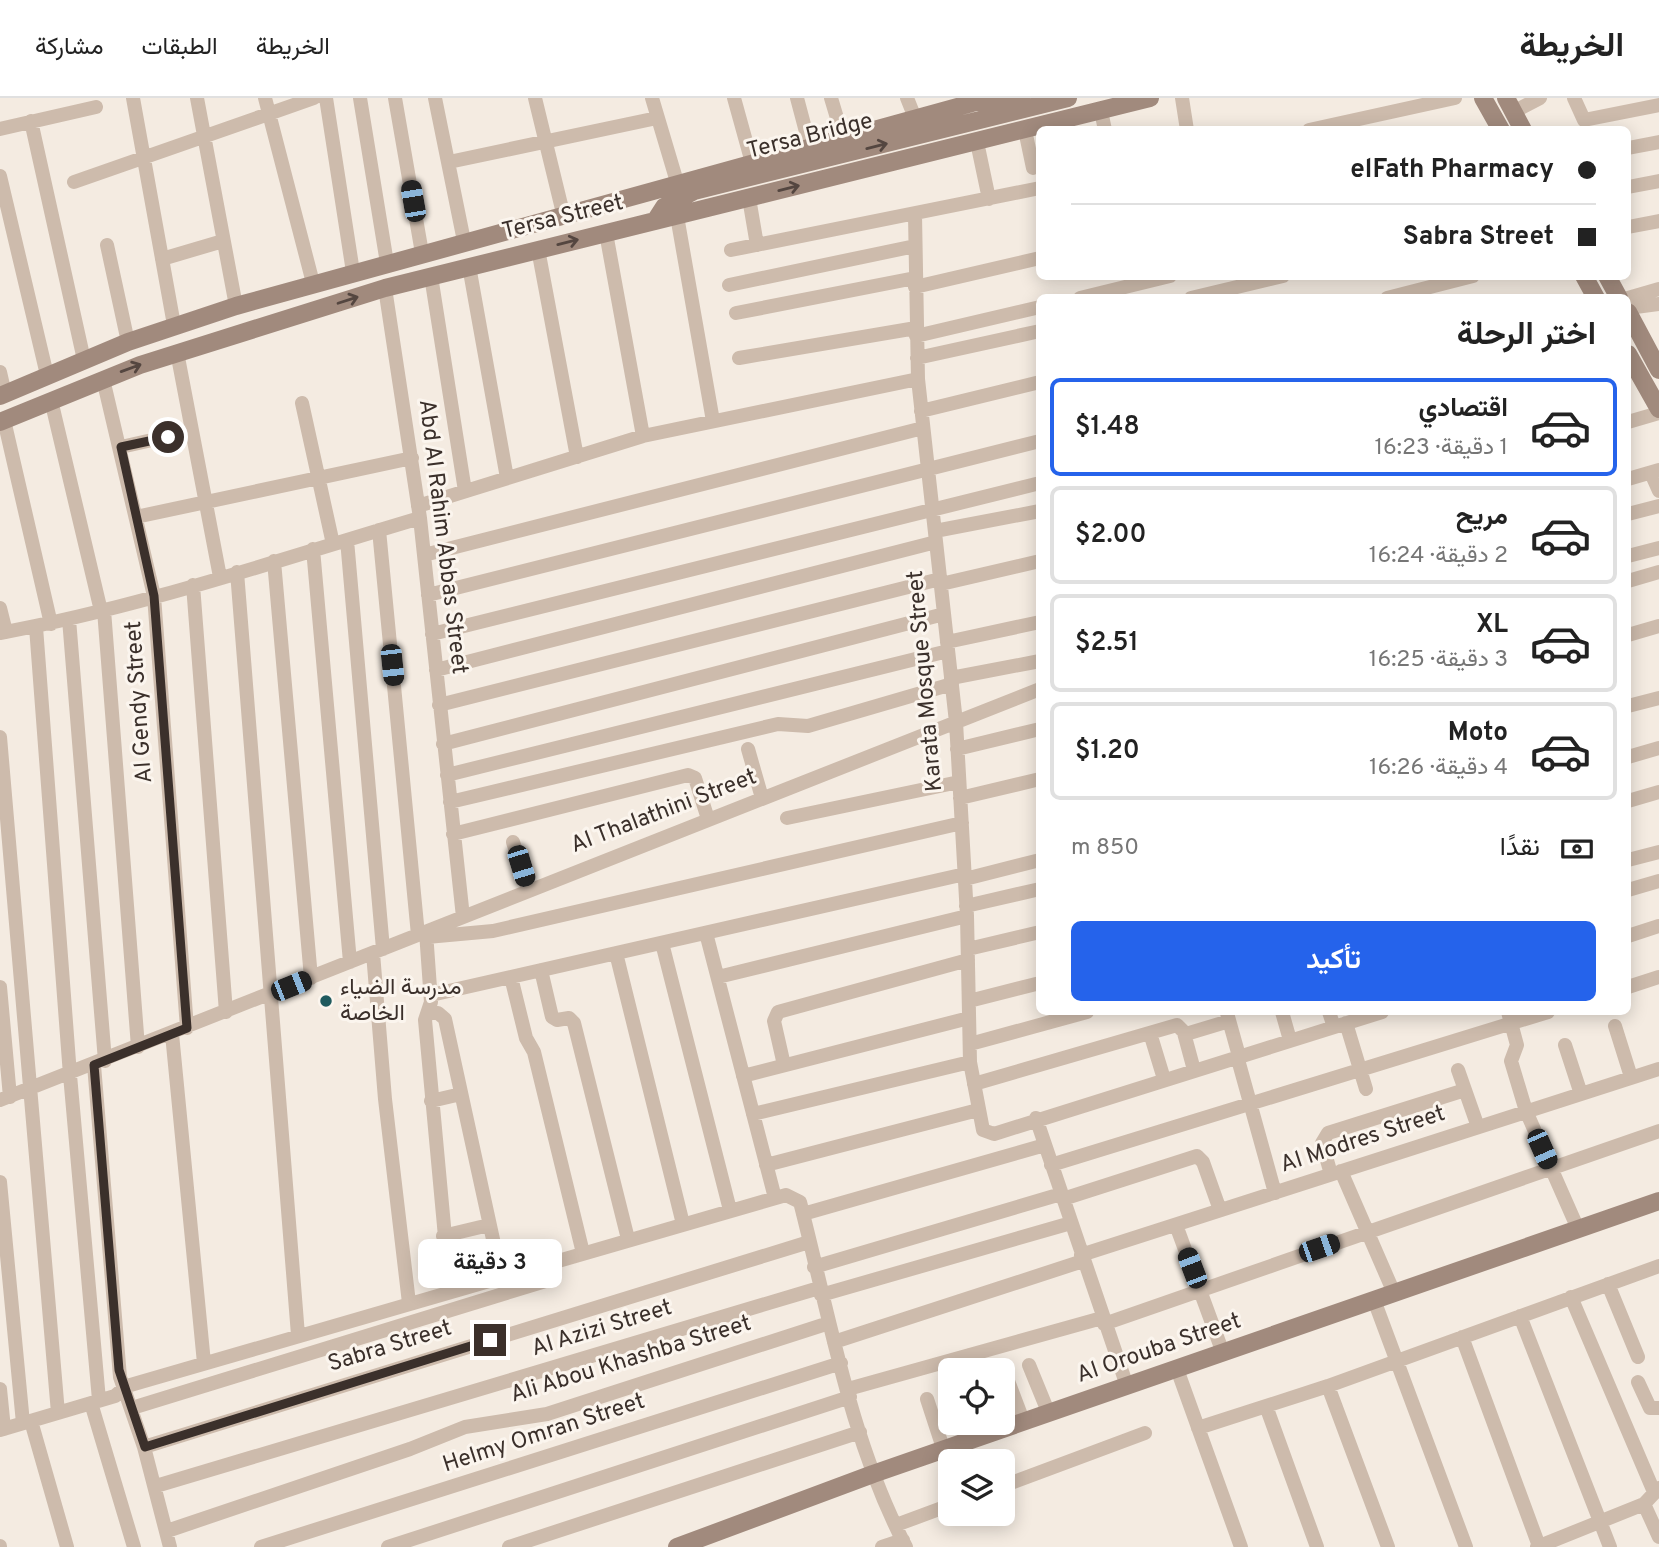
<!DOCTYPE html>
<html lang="ar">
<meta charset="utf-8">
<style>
:root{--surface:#fff;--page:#f2f2f2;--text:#222;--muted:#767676;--line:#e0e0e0;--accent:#2563eb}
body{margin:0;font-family:Overpass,Vazirmatn,sans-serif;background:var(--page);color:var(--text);direction:rtl;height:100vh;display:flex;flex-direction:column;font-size:26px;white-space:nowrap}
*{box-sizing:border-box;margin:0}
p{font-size:23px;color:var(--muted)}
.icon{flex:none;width:38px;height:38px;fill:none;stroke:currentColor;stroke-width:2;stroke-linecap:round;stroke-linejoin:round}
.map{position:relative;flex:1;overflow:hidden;direction:ltr}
.details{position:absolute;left:1036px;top:196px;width:595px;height:721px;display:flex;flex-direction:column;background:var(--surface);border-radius:10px;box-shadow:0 4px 18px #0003;direction:rtl}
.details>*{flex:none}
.top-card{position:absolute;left:1036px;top:28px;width:595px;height:154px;border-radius:10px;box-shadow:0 4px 18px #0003;direction:rtl;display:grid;align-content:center;height:154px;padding:0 35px;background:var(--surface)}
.tools{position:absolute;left:938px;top:1260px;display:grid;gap:14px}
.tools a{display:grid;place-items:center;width:77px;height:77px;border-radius:10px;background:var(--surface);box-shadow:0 4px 18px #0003;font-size:35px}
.end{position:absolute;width:32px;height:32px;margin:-16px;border:9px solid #3b302b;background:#fff;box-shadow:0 0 0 4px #fff}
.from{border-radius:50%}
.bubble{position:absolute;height:49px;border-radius:10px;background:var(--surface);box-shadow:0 4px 18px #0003;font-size:23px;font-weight:600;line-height:49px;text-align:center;direction:rtl}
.car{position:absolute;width:21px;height:42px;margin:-21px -10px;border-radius:9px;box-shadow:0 0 5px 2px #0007;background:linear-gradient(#222 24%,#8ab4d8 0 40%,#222 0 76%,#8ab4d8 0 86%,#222 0)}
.top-card b{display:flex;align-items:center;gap:24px;height:66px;font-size:26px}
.top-card b+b{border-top:2px solid var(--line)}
.top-card i{width:18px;height:18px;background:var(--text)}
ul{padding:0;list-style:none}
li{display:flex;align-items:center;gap:21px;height:98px;margin:0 14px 10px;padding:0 21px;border:4px solid var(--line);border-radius:10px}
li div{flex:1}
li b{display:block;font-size:26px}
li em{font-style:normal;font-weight:600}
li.on{border-color:var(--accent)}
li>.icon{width:63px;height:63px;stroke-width:1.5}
h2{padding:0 35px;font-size:32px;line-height:84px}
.pay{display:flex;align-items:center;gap:18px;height:77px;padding:0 35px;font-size:26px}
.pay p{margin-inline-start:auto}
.primary-button{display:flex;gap:14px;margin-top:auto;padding:14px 35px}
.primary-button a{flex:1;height:80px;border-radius:10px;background:var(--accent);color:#fff;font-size:28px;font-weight:600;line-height:80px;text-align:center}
header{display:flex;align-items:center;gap:42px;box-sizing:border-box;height:98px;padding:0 35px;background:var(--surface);border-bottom:2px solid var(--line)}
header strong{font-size:33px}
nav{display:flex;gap:38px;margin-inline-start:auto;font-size:24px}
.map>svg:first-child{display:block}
</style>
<header>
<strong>الخريطة</strong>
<nav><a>الخريطة</a><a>الطبقات</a><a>مشاركة</a></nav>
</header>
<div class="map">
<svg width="1659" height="1449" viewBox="0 0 1659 1449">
<rect width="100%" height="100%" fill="#f4ebe1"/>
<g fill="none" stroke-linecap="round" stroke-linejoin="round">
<!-- street -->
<path stroke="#cdbbac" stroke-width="14" d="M133 0 174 227
M197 0 236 208
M265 0 313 185
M326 0 353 174
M360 0 387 165
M395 0 422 155
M435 0 464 143
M535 0 563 115
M652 0 677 84
M734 0 752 65
M797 0 810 49
M831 0 843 40
M907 0 915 20
M1182 0 1187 32
M1574 0 1584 22 1659 7
M1101 13 1105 32
M1513 14 1540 0
M31 23 84 262
M0 31 96 9
M1025 32 1033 70
M1309 32 1455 0
M977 44 989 101
M1628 50 1659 44
M449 64 657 20
M0 78 47 277
M74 84 314 0
M1628 89 1659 83
M749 100 757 147
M915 117 918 281 956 624 967 818 970 964 983 1032 994 1036 1382 914
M677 118 713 323
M1628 129 1659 123
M606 135 643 338
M107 147 128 244
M538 151 577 359
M731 152 1040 90
M162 161 223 143
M469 168 507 380
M431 178 465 393
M729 187 915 148
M915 189 1040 160
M385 190 420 420 463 819
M1080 200 1170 178
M1191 200 1283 178
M1387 200 1473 178
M1628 200 1659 191
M1628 210 1659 206
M736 215 915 180
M916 238 1040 209
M177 254 220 479
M739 260 916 230
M917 260 1040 233
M0 274 5 296
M103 281 154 498 187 930
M51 302 101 513
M302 305 333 446
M921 313 1040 284
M4 322 51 526
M1628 324 1659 315
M121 349 192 333
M1651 375 1659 393
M1628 381 1659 372
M418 408 643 338 918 281
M1628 416 1659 408
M136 419 412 360
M379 432 418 837
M935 433 1040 413
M347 442 383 851
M313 451 350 864
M424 457 923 330
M1628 458 1659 450
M274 463 311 880
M237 474 298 1237
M1628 483 1659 474
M941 486 1040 463
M193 487 226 914
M428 497 1040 343
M0 510 6 534
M104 512 138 949
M69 521 105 963
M36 529 70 977 99 1302
M0 535C142 509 281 461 420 420
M432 536 1040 385
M1628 537 1659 528
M947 544 1040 524
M436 572 936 444
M951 580 1040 563
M439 607 940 481
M1628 608 1659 600
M0 639 58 1315
M443 646 944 516
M748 651 762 700
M957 651 1040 631
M1628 659 1659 650
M447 677 948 553
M960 700 1040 681
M1628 703 1659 694
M450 704 778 626 808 628 952 586
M787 720 959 684
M453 736 688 677 695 680 708 721
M513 744 528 791
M1628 762 1659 754
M965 781 1040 762
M1628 792 1659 783
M966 808 1040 791
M426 834 431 904 425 922 450 1193
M706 835 775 1100
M1628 838 1659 828
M427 839 493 833 962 725
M662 845 730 1112
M968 851 1040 834
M373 855 385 1001 409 1205
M616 855 683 1126
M541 872 552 919 557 922 569 920 574 925 628 1141
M511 879 526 940 534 954 583 1155
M718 879 967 818
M0 889 10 999
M1628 889 1659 879
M431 897 965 776
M969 903 1040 885
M1282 914 1290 942
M1329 914 1334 929
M1508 914 1517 947 1511 963 1526 1013 1578 1131
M429 915H438L445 921 501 1178
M1227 915 1239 958
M1346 925 1366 991
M1615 928 1631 979
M1150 935 1164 981
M1184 935 1194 972
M172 936 204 1265
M970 946 1087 914
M1565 947 1581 996
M1237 958 1275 1095
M94 967 120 1279 144 1349 170 1449
M784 967 774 923 778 914 968 862
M1458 972 1478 1029
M743 978 969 920
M974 986 1177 927 1186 936 1229 923
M0 1002 1040 591
M431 1003 461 996
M753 1016 970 964
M1036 1020 1127 1288
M766 1067 978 1012
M1051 1067 1548 914
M1341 1073 1394 1195
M1331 1076 1322 1045 1328 1035 1465 992
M0 1084 23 1325
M1063 1101 1197 1058 1203 1064 1220 1112
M803 1116 1045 1047
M1176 1127 1223 1255
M443 1138 489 1127
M1081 1157 1659 971
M814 1169 1061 1096
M1608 1186 1638 1259
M821 1197 1071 1125
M1571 1199 1654 1394
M1374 1202 1466 1449
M1520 1218 1610 1449
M1104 1226 1659 1033
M1462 1239 1539 1448
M834 1244 1083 1163
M1029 1267 1049 1316
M1177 1271 1241 1449
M1005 1275 1024 1325
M1638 1284 1650 1310H1659
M1328 1288 1388 1449
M0 1291 4 1331
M848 1291 1102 1220
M927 1301 944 1353
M91 1305 134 1449
M1266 1308 1317 1449
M132 1310 552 1181
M31 1323 67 1449
M1198 1330 1328 1288 1659 1168
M0 1332 115 1298 127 1288 786 1097 800 1104C830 1220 850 1342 906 1449
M144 1349 809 1144
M156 1388 819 1190
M1003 1388 1145 1335
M1644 1406 1659 1439
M896 1427 950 1407
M167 1433 410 1351 465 1329 547 1316 829 1225
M0 1448V1449
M261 1449 841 1265
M388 1449 850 1299
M509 1449 860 1334
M882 1449 903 1442
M1537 1449 1644 1406 1659 1390"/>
<!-- secondary -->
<path stroke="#a18a7d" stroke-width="18" d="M1483 0 1501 32
M1506 0 1523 32
M979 4 1021 0
M655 123 664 109 694 93 1068 0
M1584 178 1596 200
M1607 178 1619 200
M1628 214 1659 272
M1628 256 1659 311
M0 298 128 244 236 208 990 0
M0 324 140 267 385 190 1150 0
M677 1449 873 1376 1659 1103"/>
</g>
<!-- one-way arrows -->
<defs><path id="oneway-shaft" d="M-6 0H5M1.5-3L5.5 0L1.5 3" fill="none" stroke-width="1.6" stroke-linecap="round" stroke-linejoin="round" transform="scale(1.75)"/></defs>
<g stroke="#544640">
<use href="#oneway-shaft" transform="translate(877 48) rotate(-14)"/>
<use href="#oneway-shaft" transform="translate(789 90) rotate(-14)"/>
<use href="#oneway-shaft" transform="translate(568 144) rotate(-14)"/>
<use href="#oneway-shaft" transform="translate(348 202) rotate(-18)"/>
<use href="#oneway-shaft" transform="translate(131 270) rotate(-20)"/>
</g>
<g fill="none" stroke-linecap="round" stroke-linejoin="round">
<!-- route -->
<path stroke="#3b302b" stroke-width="9" d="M168 339 121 349 154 498 187 930 94 967 119 1272 145 1349 490 1242"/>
</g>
<!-- markers -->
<circle fill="#1f5a5e" stroke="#fbf5ee" stroke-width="2.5" cx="326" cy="903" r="7"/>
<g text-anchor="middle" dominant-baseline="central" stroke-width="6" stroke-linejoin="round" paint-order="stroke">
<!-- street labels -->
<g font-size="23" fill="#3b302b" stroke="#fbf5ee">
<text transform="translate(810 39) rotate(-14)">Tersa Bridge</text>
<text transform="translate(563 120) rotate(-14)">Tersa Street</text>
<text transform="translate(442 439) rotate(83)">Abd Al Rahim Abbas Street</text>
<text transform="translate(926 583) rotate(-95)">Karata Mosque Street</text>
<text transform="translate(140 604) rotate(-94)">Al Gendy Street</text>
<text transform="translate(664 714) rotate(-21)">Al Thalathini Street</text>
<text transform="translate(1363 1042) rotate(-18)">Al Modres Street</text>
<text transform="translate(602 1231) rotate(-17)">Al Azizi Street</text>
<text transform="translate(390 1249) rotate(-17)">Sabra Street</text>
<text transform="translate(1159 1251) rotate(-19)">Al Orouba Street</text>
<text transform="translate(631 1262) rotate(-17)">Ali Abou Khashba Street</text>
<text transform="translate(544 1336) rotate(-18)">Helmy Omran Street</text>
</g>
<!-- poi labels -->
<g font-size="23" fill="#3b302b" stroke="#fbf5ee" text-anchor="start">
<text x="340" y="890">مدرسة الضياء<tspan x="340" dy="26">الخاصة</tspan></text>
</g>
</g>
</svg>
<div class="tools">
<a><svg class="icon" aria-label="locate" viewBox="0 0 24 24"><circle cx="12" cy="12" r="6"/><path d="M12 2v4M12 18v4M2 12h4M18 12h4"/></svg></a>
<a><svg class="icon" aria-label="layers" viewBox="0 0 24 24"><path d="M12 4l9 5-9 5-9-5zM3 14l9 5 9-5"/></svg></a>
</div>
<i class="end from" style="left:168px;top:339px"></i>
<i class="end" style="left:490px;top:1242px"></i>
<div class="bubble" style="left:418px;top:1141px;width:144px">3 دقيقة</div>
<i class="car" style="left:413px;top:103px;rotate:350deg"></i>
<i class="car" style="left:392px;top:567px;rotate:174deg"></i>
<i class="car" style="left:521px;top:768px;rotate:163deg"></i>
<i class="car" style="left:291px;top:888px;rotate:68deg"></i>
<i class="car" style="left:1542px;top:1051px;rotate:156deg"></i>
<i class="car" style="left:1319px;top:1150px;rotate:71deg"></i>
<i class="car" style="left:1192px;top:1170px;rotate:339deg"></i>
<div class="top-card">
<b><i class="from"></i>elFath Pharmacy</b>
<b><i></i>Sabra Street</b>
</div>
<section class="details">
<h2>اختر الرحلة</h2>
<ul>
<li class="on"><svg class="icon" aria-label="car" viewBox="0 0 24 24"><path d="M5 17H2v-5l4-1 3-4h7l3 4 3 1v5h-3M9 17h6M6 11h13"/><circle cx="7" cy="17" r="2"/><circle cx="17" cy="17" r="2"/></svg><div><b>اقتصادي</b><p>1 دقيقة · 16:23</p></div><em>$1.48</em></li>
<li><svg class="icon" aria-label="car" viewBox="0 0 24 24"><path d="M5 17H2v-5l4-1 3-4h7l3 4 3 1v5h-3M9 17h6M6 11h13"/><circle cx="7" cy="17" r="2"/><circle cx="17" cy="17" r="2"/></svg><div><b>مريح</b><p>2 دقيقة · 16:24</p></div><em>$2.00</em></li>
<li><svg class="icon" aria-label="car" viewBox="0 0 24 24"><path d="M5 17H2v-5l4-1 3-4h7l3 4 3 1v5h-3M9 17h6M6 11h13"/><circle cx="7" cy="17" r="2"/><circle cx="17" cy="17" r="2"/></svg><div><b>XL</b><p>3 دقيقة · 16:25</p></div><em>$2.51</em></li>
<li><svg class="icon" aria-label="car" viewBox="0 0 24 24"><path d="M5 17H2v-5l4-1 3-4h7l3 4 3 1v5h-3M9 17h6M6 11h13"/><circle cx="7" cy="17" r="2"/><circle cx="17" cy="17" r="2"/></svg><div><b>Moto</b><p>4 دقيقة · 16:26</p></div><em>$1.20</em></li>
</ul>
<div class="pay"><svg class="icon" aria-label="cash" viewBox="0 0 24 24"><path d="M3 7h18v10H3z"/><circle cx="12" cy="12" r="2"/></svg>نقدًا<p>850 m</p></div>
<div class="primary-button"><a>تأكيد</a></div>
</section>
</div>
